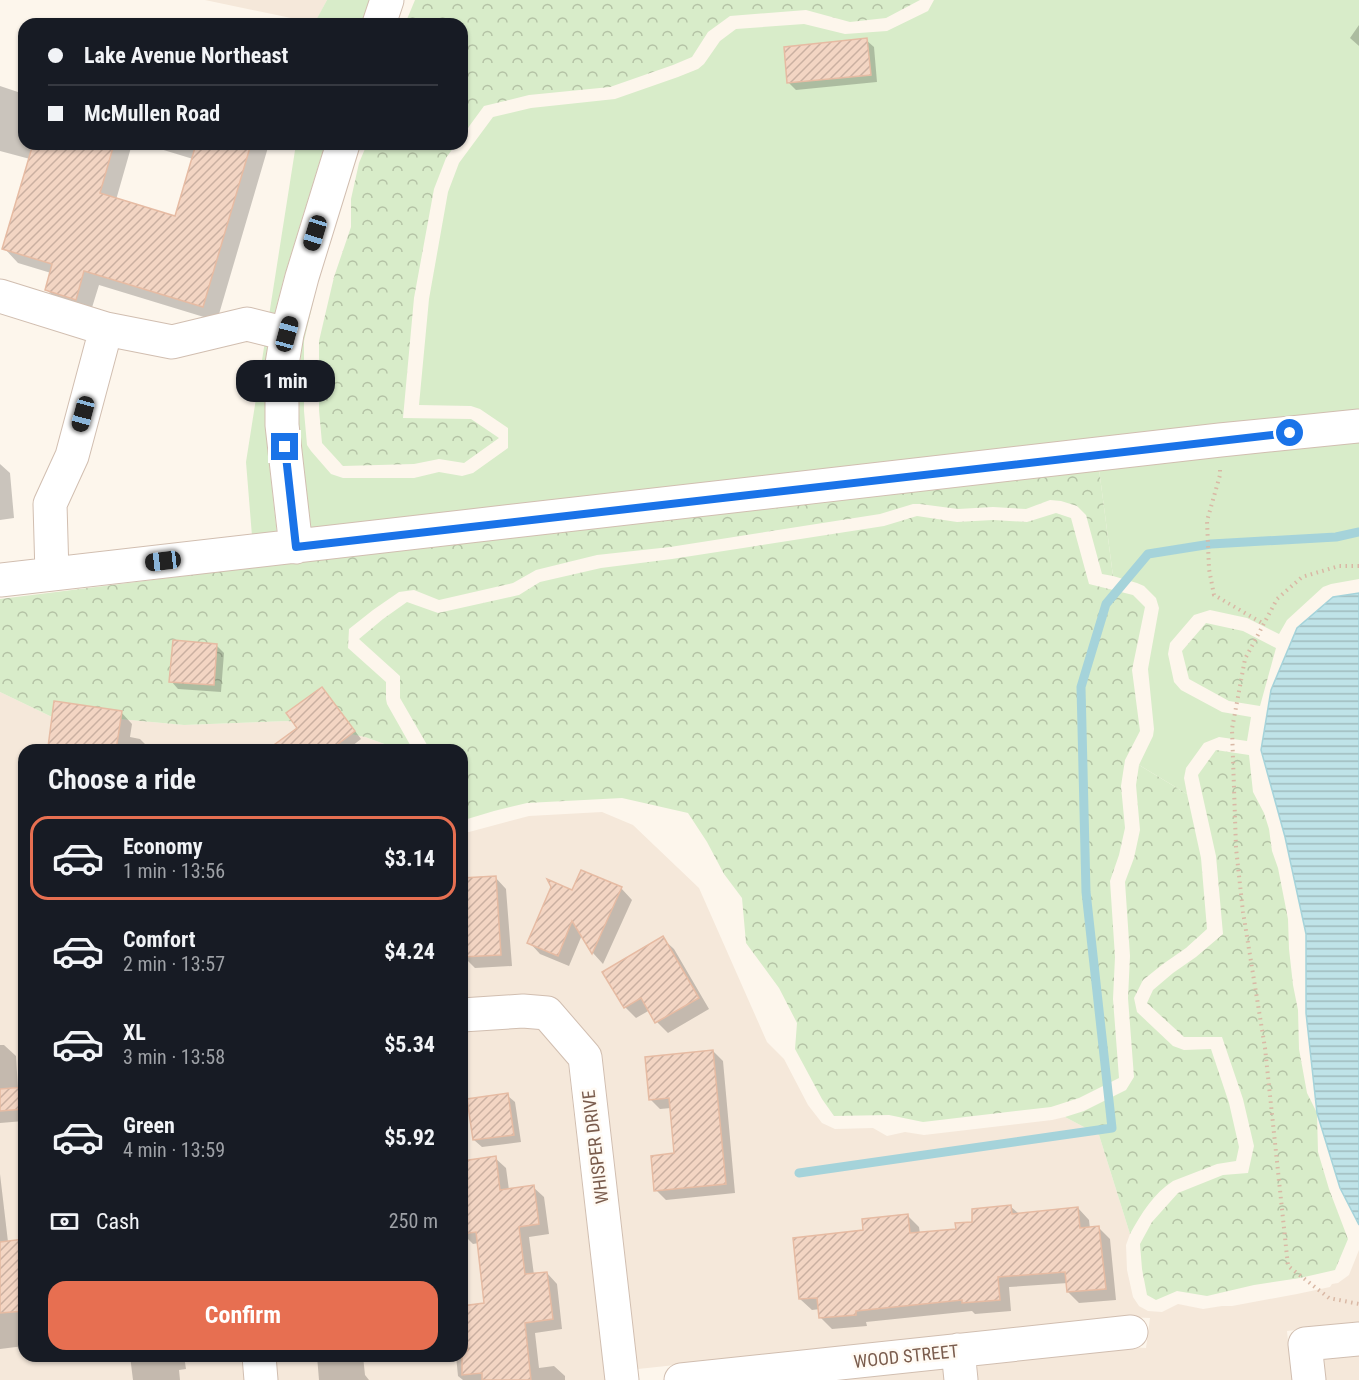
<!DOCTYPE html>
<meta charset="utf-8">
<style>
:root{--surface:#171b24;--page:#20242c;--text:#f1f3f6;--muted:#9ea1a6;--line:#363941;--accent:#e76f51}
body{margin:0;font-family:"Roboto Condensed",sans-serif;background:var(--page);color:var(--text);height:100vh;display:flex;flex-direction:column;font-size:22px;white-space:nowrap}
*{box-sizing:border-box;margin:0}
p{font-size:20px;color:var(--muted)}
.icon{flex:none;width:33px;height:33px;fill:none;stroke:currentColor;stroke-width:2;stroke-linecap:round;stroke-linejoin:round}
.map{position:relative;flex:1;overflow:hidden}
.details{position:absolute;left:18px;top:744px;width:450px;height:618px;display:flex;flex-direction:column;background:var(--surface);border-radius:18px;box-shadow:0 2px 4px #0004}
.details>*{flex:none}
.top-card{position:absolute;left:18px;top:18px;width:450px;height:132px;border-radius:18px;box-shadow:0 2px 4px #0004;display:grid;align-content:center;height:132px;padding:0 30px;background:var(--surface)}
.end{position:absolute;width:27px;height:27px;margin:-14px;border:8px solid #1a73e8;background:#fff;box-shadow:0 0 0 3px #fff}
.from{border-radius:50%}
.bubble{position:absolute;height:42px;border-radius:18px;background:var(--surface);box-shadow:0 2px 4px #0004;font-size:20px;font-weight:700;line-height:42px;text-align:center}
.car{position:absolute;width:18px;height:36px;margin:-18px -9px;border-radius:8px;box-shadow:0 0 4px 2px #0007;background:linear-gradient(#222 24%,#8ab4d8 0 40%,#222 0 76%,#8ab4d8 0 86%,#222 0)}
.top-card b{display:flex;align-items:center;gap:21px;height:57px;font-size:22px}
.top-card b+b{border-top:2px solid var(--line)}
.top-card i{width:15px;height:15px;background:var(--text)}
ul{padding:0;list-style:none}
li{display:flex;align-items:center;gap:18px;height:84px;margin:0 12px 9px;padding:0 18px;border:3px solid transparent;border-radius:18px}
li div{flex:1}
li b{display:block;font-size:22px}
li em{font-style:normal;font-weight:700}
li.on{border-color:var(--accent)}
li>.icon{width:54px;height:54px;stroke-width:1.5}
h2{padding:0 30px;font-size:27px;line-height:72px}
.pay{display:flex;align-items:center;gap:15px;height:66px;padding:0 30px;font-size:22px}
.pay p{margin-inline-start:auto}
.primary-button{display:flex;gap:12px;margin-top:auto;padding:12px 30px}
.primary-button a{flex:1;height:69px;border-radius:18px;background:var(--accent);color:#fff;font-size:24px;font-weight:700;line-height:69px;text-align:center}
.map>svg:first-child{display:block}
</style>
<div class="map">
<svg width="1359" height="1380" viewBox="0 0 1359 1380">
<defs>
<pattern id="forest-crowns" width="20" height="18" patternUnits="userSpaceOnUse" patternTransform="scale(1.5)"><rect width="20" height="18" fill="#d8ecc9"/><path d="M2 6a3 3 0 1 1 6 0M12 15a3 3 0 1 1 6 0" fill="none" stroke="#b4c2a5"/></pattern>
<pattern id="water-rules" width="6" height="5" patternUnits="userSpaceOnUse" patternTransform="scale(1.5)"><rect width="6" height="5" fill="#bfe3e8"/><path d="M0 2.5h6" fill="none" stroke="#a0bbbe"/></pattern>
<pattern id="building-hatch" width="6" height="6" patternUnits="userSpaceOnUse" patternTransform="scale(1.5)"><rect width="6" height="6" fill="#f3d5c3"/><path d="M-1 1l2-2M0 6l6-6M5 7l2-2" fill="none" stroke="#cab0a1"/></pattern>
</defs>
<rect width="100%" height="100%" fill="#fdf6ec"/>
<!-- residential -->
<path fill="#f5e8da" d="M205 0H327L315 23Z
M0 692 50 716H87L184 725 288 721 365 737 401 750H24V1356H241L244 1380H0Z
M602 812 633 825 699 888 767 1042 784 1059 808 1105 822 1123 835 1129 873 1128 887 1136 905 1132 924 1135 1052 1120 1065 1117 1099 1135 1130 1234 1126 1245 1127 1270 1133 1297 1139 1306 1148 1311 1162 1312 1178 1304 1203 1309 1222 1306H1232L1297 1294 1330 1287 1332 1284 1338 1283 1349 1275 1359 1250V1323L1287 1331 1292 1380H978L977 1363 1129 1347 1146 1348 1150 1318 1127 1317 638 1369 602 1055 599 1047 561 1004 549 998 462 1000V832H469L529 816Z
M522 1027H538L568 1063 605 1380H278L276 1356H462V1031Z
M1359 1354V1380H1326L1324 1357Z
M943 1367 944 1380H822Z"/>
<!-- green -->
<path fill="#d8ecc9" d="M327 0H369L362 24H314Z
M934 0H1359V411L311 530 299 424 300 365 303 337 315 294 304 341V411L307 445 311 451 331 474 343 478H414L439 472 462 476 473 473 508 448V428L480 409 471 406 419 405 429 299 448 192 459 163 493 117 531 108 615 99 678 77 698 69 704 64 720 41 736 29 804 24 845 34 887 31 928 11Z
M296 144H325L285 274 270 331 265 364V425L277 534 252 536 246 462Z
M1359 441V579L1331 584 1323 587 1287 620 1279 634 1247 618 1210 610 1194 615 1170 643 1168 654 1174 682 1181 690 1222 712 1251 717 1247 741 1219 737 1204 743 1186 768 1184 778 1187 794 1139 765 1153 736 1154 729 1148 669 1159 608 1156 598 1144 586 1137 583 1113 576 1099 469Z"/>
<!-- forest -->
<path fill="url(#forest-crowns)" d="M415 0H920L886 18 850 22 806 10 730 16 708 32 692 57 673 65 610 87 529 95 484 106 462 136V24H405Z
M367 144H456L446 158 434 189 414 298 403 418 471 419 499 438 464 463 439 459 414 464 343 466 322 443 319 410V341L334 277 351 227V199L359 163Z
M1099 469 1113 576 1102 574 1086 515 1077 506 1061 501 1050 500 1026 509 993 507 958 509 920 504H913L880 514 670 547 597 555 536 570 513 583 439 600 414 590 399 592 373 610 349 629 348 648 386 682V699L387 704 413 750H401L365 737 288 721 184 725 87 716H50L0 692V599L271 565Z
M1056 513 1071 518 1089 584 1133 595 1145 607 1132 670 1140 731 1125 760 1121 786 1125 828 1119 855 1110 881 1115 957 1113 999 1119 1078 1079 1098 1051 1107 923 1122 889 1115 834 1116 822 1099 795 1049 797 1023 779 988 746 943 742 898 724 874 707 842 688 813 622 798 527 803 494 811 464 820 462 819V750H430L400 698V676L359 639 383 619 407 602 438 613 519 595 540 582 601 568 672 559 884 526 917 516 957 522 993 520 1027 522Z
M1206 623 1243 631 1276 648 1260 706 1229 701 1189 679 1182 651Z
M1216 750 1249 755 1253 792 1264 813 1269 829 1272 851 1278 868 1288 919 1289 949 1293 985 1298 1010 1299 1049 1307 1093 1317 1113 1318 1152 1329 1189 1348 1239 1335 1270 1300 1278 1254 1285 1207 1296 1177 1291 1156 1300 1147 1295 1142 1269 1140 1244 1152 1222 1178 1193 1223 1175 1248 1173 1254 1146 1243 1099 1222 1037H1184L1147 1003 1153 990 1173 973 1196 957 1223 934 1216 856 1198 775Z
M1139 765 1187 794 1201 858 1207 929 1186 948 1163 964 1143 980 1134 998 1137 1012 1173 1046 1184 1050 1211 1049 1229 1103 1239 1147 1236 1161 1217 1164 1173 1181C1154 1193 1141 1214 1130 1234L1099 1135 1065 1117 1084 1111 1126 1090 1134 1077 1128 998 1130 956 1125 882 1134 858 1140 830 1136 785Z"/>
<!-- water -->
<path fill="url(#water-rules)" stroke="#a5d3da" stroke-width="1.5" d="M1359 593V1225L1340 1188 1317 1113 1306 1013V934L1285 837 1261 750 1271 690 1297 628 1333 597Z"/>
<!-- shadow -->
<path fill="#0003" d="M1359 25V46L1350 38Z
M866 40 874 47 877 82 796 90 789 83Z
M0 86 24 94V144H132L116 200 176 218 193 159 144 144H269L217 321 99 285 90 314 61 304 47 290 51 273 18 263 4 248 30 159 0 151Z
M0 464 10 473 14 518 0 520Z
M216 645 224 653 221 692 178 689 171 681Z
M322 689 329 696 361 739 347 750H288Z
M121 712 132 724 130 737 140 739 151 750H53L49 746Z
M495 877 506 889 512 966 475 968 464 957 462 949V880Z
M621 888 632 900 603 964 593 953 582 935 569 966 540 954 529 942 573 892Z
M662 938 674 949 709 1009 668 1033 657 1022 650 1010 636 1018 625 1007Z
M0 1045H4L16 1056 18 1089 24 1088V1121L0 1123Z
M713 1051 723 1061 735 1193 666 1200 656 1190 675 1155 671 1108 660 1109 650 1099Z
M507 1095 515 1102 521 1142 482 1147 474 1140Z
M495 1158 506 1168 509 1190 533 1187 544 1197 549 1234 529 1237 534 1275 547 1273 557 1284 562 1329 535 1333 539 1368 554 1366 565 1376V1380H463L458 1376 456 1356H462V1352L470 1351 486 1304 479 1243 473 1244 463 1234 462 1162Z
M0 1174 8 1242 24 1241V1346L0 1349Z
M1010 1206 1019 1214 1078 1208 1089 1220 1090 1229 1099 1228 1110 1239 1116 1300 1079 1303 1068 1292V1283L1009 1287 1011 1311 975 1314 972 1311 866 1322 867 1326 832 1329 821 1318 820 1309 812 1310 800 1299 865 1231 908 1216 919 1227 920 1234 957 1230Z
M130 1356H184L186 1369 179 1370 180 1380H133Z
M317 1356H363L365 1375 369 1380H319Z"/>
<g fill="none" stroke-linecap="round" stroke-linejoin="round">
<!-- stream -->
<path stroke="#a5d3da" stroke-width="9" d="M799 1173 1112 1128 1086 892 1081 687 1106 604 1148 554 1211 544 1336 537 1359 532"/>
</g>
<!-- building -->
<path fill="url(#building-hatch)" stroke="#e6bba3" stroke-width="1.5" d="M867 38 871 75 787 83 784 47Z
M33 144H114L100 193 175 216 196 144H251L203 307 84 271 76 300 45 290 52 264 2 249Z
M173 640 217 644 214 685 169 682Z
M322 687 355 731 330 750H267L297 728 286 713Z
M54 701 122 711 116 750H70L48 747Z
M581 870 622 887 592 954 572 921 558 956 527 943 551 887 547 879 572 890Z
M496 876 501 955 462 957V878Z
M663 936 699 998 655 1023 641 998 624 1008 602 972Z
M713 1050 726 1184 654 1191 651 1156 674 1153 669 1098 649 1100 645 1057Z
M24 1087V1109L0 1111V1089Z
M508 1093 514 1135 473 1140 467 1099Z
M496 1156 500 1190 534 1185 539 1224 519 1227 525 1274 547 1272 553 1319 525 1323 531 1380H482V1373L462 1375V1351L468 1350 462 1306 484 1303 476 1232 462 1234V1161Z
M1011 1205 1012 1214 1078 1207 1080 1228 1099 1226 1106 1289 1067 1292 1065 1272 998 1277 1000 1300 962 1303V1300L856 1311V1315L819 1318 817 1298 799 1299 793 1238 863 1230 862 1219 908 1214 910 1233 956 1229 955 1223 972 1222V1209Z
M24 1239V1311L0 1313V1242Z"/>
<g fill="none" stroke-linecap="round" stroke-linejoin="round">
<!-- minor casing -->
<g stroke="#d1beb0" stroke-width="35">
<path id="minor" d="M379 24 387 0
M0 296 106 329 172 342 247 324 287 334
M296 547 282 425V364L287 334 302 277 343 144
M52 574 50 504 72 456 106 329
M0 580 1220 440 1359 426
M462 1015 523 1011 547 1013 585 1057 622 1380
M958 1350 961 1380
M259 1356 261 1380
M681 1380 1131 1332
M1309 1380 1305 1344 1359 1339"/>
</g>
<!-- path -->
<path stroke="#d9b8a5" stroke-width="4" stroke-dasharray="1.5 4.5" stroke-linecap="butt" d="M1220 470V475L1207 521 1209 569 1214 595 1264 624
M1359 566H1339L1302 577 1277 599 1245 659 1232 729 1236 848 1243 912 1265 1048 1288 1266 1329 1298 1359 1304"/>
<!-- minor -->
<use href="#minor" stroke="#fff" stroke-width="33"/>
</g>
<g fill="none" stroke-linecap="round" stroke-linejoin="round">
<!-- route -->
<path stroke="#1a73e8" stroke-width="8" d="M285 447 296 547 1290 433"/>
</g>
<g text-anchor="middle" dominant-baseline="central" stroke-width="5" stroke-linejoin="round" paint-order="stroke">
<!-- street labels -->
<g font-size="18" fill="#7a5c4d" stroke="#fffaf3">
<text transform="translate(595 1147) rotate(-97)">WHISPER DRIVE</text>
<text transform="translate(906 1356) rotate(-6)">WOOD STREET</text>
</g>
</g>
</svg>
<i class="end from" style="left:1290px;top:433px"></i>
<i class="end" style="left:285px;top:447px"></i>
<div class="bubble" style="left:236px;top:360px;width:99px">1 min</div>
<i class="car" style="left:315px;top:233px;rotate:197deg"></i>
<i class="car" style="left:287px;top:334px;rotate:15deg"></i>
<i class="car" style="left:83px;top:414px;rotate:195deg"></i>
<i class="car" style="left:163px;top:561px;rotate:263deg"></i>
<div class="top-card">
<b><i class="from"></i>Lake Avenue Northeast</b>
<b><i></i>McMullen Road</b>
</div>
<section class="details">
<h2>Choose a ride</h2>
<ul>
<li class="on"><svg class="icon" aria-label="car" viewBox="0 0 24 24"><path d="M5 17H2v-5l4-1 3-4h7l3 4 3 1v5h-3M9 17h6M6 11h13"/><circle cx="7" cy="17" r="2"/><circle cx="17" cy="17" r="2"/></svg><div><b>Economy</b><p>1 min · 13:56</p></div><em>$3.14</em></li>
<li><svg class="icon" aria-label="car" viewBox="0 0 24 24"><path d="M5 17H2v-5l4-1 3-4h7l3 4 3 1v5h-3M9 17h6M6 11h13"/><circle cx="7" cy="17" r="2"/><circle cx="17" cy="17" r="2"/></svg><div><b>Comfort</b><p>2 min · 13:57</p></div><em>$4.24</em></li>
<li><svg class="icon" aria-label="car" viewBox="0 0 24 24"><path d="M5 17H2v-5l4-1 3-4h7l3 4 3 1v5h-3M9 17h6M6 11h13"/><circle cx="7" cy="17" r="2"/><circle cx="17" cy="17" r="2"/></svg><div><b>XL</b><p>3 min · 13:58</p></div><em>$5.34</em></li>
<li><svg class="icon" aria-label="car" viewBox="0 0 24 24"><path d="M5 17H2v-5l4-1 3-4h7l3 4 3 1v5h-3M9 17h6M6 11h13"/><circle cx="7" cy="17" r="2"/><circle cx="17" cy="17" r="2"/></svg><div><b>Green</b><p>4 min · 13:59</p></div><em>$5.92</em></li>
</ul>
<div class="pay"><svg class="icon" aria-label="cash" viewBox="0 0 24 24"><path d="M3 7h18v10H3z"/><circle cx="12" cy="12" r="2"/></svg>Cash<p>250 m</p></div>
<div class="primary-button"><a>Confirm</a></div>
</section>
</div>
